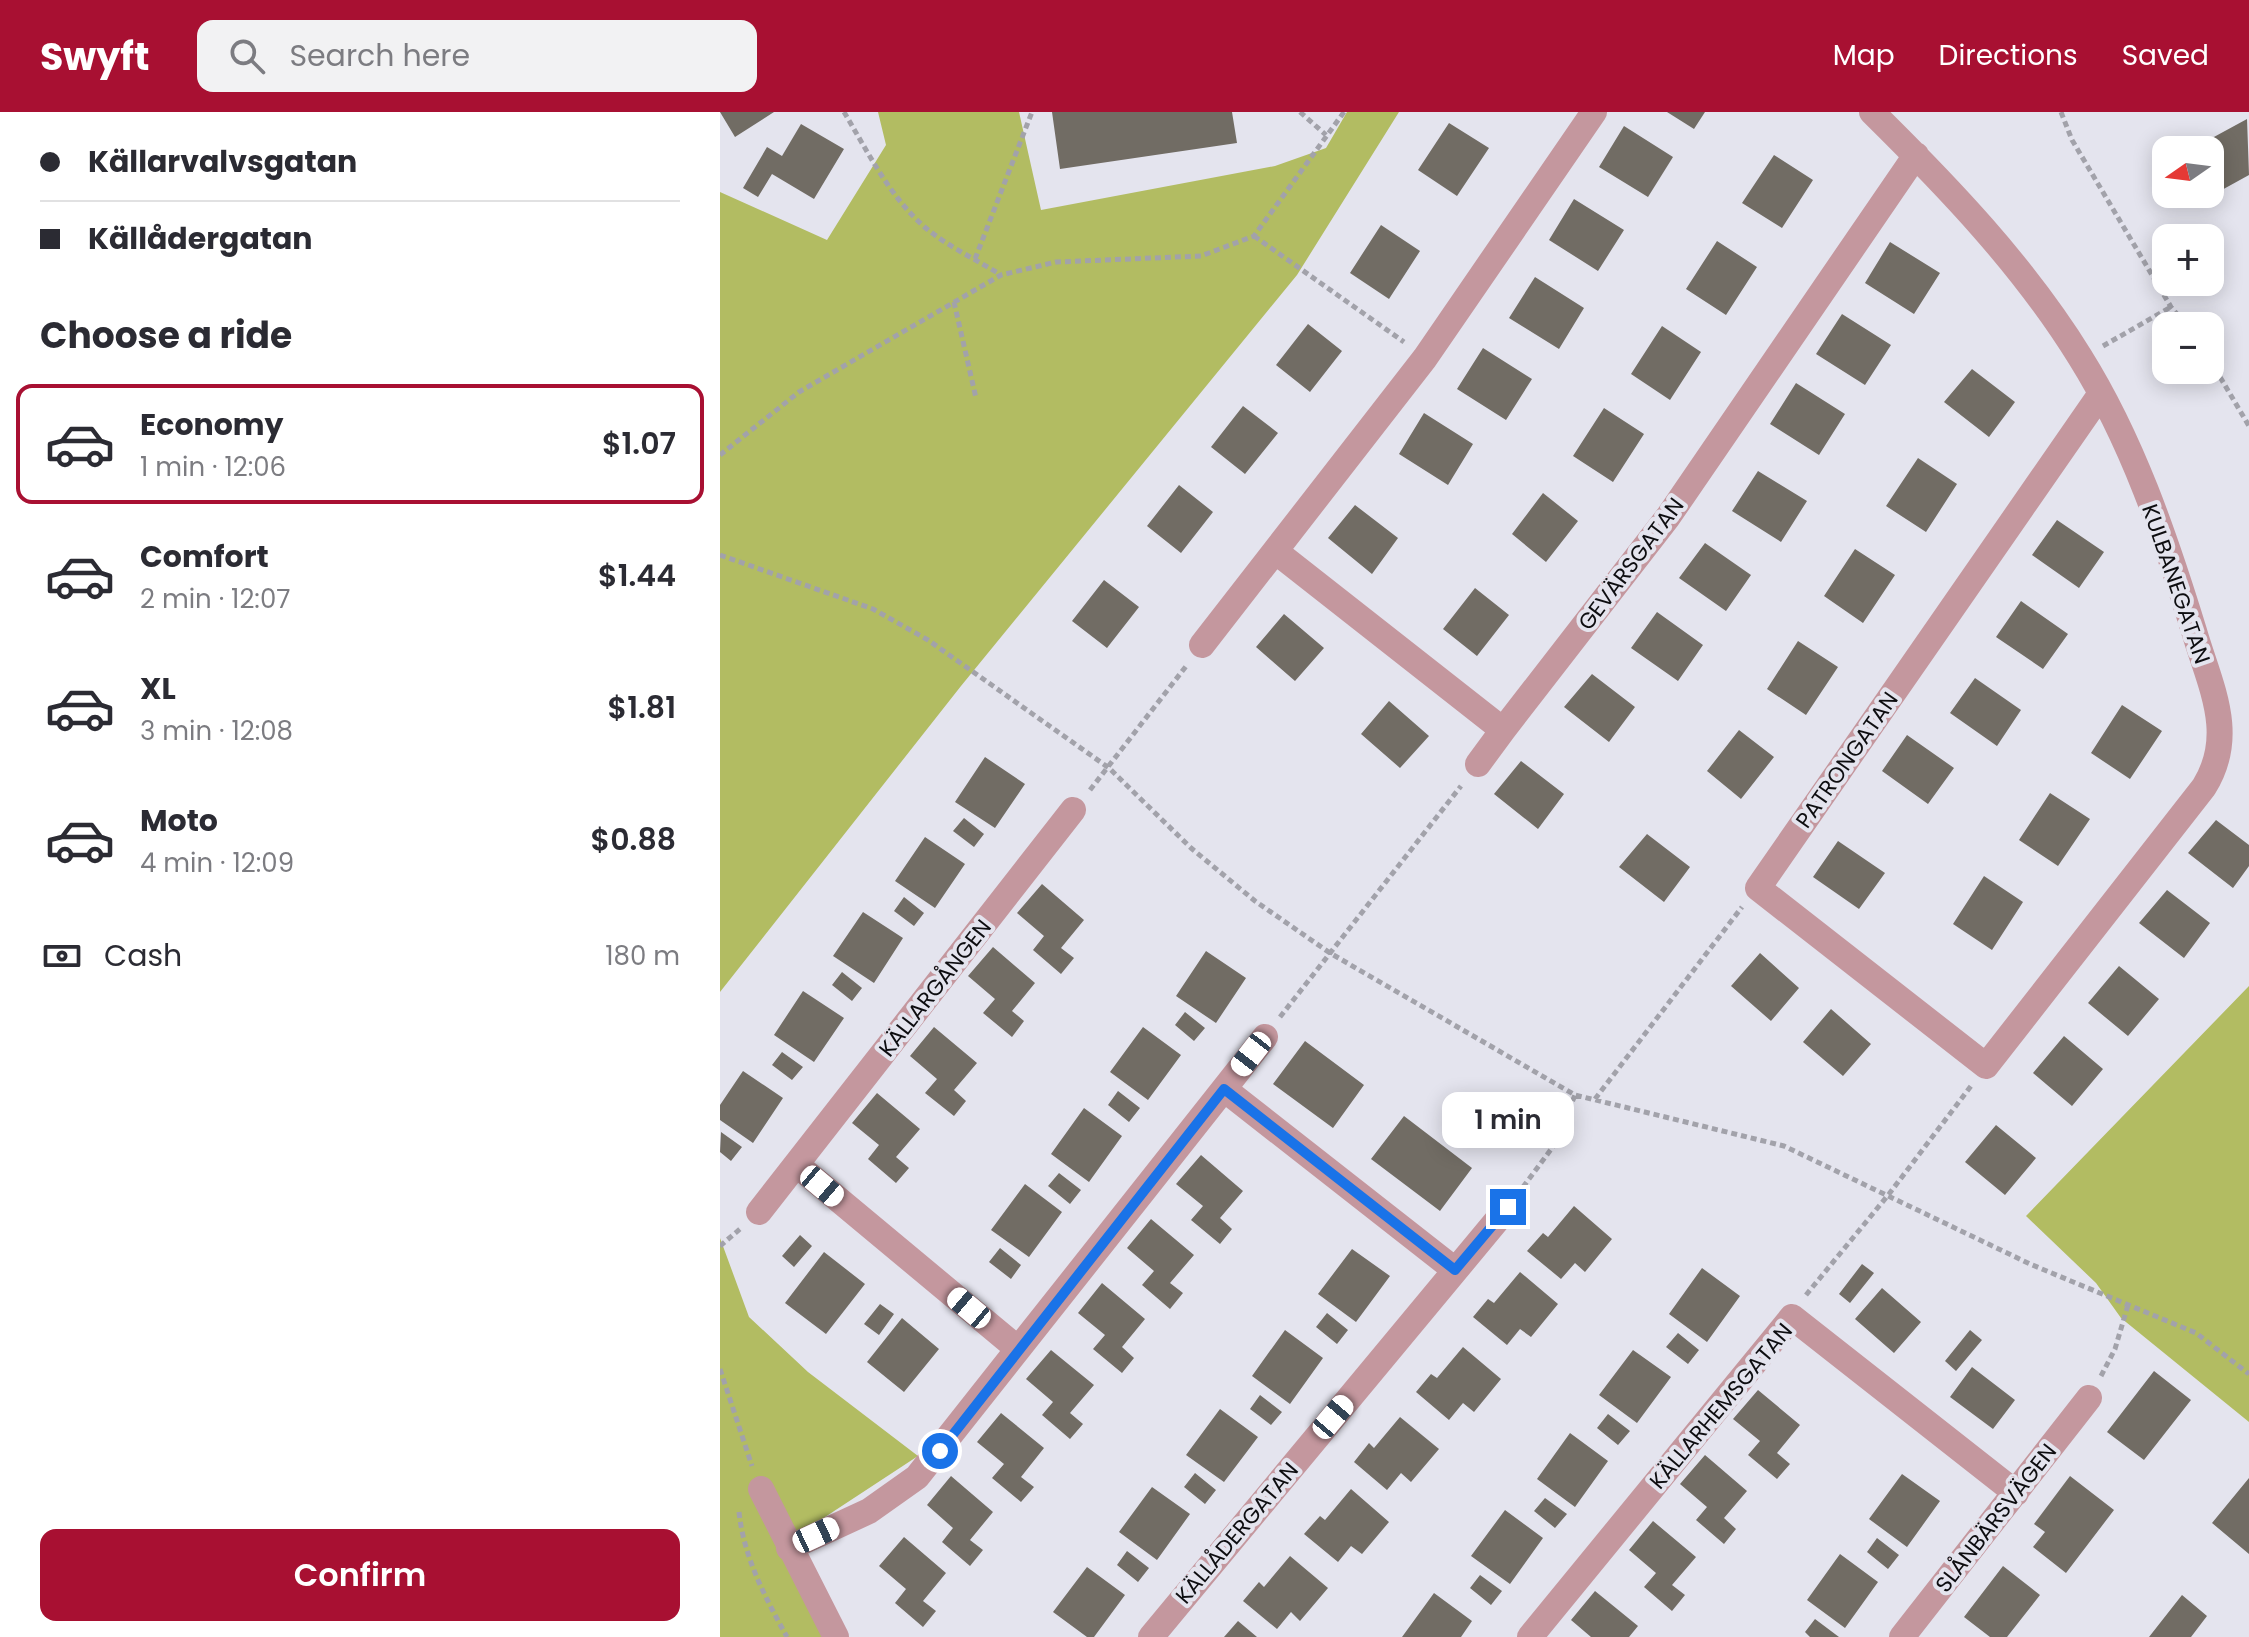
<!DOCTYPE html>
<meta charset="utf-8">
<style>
:root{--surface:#fff;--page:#f2f2f3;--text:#2b2b33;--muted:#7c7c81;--line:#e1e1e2;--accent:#a81032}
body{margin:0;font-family:Poppins,sans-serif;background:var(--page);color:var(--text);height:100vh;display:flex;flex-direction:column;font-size:30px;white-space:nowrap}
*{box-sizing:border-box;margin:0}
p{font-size:26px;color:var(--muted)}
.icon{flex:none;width:44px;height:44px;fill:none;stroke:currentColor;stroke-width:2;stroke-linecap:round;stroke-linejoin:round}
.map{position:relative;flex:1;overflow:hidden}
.sheet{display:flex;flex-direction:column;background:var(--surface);width:720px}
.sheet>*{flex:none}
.guide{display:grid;align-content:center;height:176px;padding:0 40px;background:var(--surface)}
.needle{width:52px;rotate:256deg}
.buttons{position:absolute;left:1432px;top:24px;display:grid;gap:16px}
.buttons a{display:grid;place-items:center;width:72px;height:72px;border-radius:16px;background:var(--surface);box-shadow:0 4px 20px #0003;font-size:40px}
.end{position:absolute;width:36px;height:36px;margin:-18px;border:10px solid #1a73e8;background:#fff;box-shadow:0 0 0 4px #fff}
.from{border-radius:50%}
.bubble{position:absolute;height:56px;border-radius:16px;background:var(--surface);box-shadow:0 4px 20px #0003;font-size:26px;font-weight:600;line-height:56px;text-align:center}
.car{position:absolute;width:24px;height:48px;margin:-24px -12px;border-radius:10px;box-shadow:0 0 6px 2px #0007;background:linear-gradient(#fff 24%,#345 0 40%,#fff 0 76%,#345 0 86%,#fff 0)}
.guide b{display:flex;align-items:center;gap:28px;height:76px;font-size:30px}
.guide b+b{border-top:2px solid var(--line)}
.guide i{width:20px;height:20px;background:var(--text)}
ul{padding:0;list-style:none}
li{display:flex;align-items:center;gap:24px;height:120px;margin:0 16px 12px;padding:0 24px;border:4px solid transparent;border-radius:16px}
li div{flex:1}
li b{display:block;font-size:30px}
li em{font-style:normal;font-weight:600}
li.current{border-color:var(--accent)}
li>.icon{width:72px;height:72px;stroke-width:1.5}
h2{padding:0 40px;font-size:36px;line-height:96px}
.pay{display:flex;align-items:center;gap:20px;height:88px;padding:0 40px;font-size:30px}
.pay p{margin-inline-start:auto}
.primary-button{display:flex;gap:16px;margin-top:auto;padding:16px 40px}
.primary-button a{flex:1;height:92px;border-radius:16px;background:var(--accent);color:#fff;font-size:32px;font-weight:600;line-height:92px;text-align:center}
header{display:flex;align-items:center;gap:48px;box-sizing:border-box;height:112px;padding:0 40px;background:var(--accent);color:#fff}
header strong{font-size:38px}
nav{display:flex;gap:44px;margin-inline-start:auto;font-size:28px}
.search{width:560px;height:72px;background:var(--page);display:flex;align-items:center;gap:20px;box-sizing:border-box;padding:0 28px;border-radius:16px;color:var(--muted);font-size:30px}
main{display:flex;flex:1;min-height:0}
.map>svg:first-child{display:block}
</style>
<header>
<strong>Swyft</strong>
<div class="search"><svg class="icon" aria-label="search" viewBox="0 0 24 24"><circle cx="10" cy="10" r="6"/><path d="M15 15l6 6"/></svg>Search here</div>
<nav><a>Map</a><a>Directions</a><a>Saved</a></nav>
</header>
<main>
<section class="sheet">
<div class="guide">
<b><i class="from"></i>Källarvalvsgatan</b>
<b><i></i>Källådergatan</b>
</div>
<h2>Choose a ride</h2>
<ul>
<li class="current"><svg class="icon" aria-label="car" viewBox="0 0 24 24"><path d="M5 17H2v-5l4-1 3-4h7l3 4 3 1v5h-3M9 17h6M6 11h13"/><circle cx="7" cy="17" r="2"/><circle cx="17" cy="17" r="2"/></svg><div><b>Economy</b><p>1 min · 12:06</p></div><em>$1.07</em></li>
<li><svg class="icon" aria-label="car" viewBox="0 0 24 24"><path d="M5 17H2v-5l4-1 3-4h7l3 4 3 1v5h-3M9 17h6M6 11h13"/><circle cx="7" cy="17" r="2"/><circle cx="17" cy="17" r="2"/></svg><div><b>Comfort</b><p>2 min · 12:07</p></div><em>$1.44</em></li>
<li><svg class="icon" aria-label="car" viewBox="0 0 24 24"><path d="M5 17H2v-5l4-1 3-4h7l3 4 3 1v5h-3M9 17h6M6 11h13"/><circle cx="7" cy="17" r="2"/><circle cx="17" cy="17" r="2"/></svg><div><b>XL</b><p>3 min · 12:08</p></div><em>$1.81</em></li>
<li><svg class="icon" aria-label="car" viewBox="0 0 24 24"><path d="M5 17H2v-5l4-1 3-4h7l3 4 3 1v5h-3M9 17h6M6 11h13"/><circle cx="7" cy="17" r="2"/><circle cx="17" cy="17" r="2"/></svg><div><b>Moto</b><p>4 min · 12:09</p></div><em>$0.88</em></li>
</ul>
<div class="pay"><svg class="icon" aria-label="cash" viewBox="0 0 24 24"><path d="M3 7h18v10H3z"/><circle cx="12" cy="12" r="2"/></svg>Cash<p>180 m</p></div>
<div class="primary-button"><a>Confirm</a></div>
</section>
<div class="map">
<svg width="1529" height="1525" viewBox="0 0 1529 1525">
<rect width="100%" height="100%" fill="#e4e4ee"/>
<!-- green -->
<path fill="#b2bc62" d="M158 0H299L321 98 555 54 606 36 627 0H679L577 163 241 574 0 880V80L107 128 166 33Z
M1529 874V1310L1401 1206 1376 1171 1306 1104Z
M0 1126 29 1205 88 1260 198 1344 70 1428 109 1525H0Z"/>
<!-- building -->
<path fill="#716c64" d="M0 0H54L15 25Z
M332 0H512L517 31 340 57Z
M947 0H985L974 17Z
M1527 7 1529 63 1480 90 1476 82H1490V38H1470Z
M729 11 769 36 737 84 698 58Z
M81 12 124 37 94 87 52 62 38 85 23 76 47 35 62 44Z
M904 14 953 45 928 85 879 55Z
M1054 43 1093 68 1062 116 1022 91Z
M854 87 904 118 878 159 829 128Z
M661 113 700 139 669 187 630 161Z
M997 129 1037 155 1006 203 966 177Z
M1170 130 1220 161 1194 202 1145 171Z
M815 165 864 196 839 237 789 206Z
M1122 202 1171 233 1145 273 1096 242Z
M588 212 622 239 590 280 556 253Z
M942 214 981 240 950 288 911 262Z
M763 236 812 267 786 308 737 277Z
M1252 257 1295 290 1269 325 1224 290Z
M1076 271 1125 302 1099 343 1050 312Z
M523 294 558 321 525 362 491 335Z
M884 296 924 322 893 370 853 344Z
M704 301 753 332 728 373 679 342Z
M1198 346 1237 372 1206 420 1166 394Z
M1038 359 1087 389 1061 430 1012 399Z
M459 373 493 400 461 441 427 414Z
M823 381 858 409 826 450 792 422Z
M635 393 678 426 652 462 608 426Z
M1337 408 1384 440 1359 476 1312 443Z
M985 431 1031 463 1006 499 959 466Z
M1135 437 1175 463 1143 511 1104 484Z
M384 468 419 495 387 536 352 509Z
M755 476 789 503 757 544 723 517Z
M1301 489 1348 522 1323 557 1276 525Z
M937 500 983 533 958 569 911 536Z
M564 502 604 536 575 569 536 535Z
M1078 529 1118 555 1086 603 1047 577Z
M872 562 915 595 889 630 844 595Z
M1255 566 1301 598 1277 634 1230 601Z
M669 589 709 624 680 656 641 622Z
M1402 593 1442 619 1410 667 1371 641Z
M1019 618 1054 645 1021 687 987 659Z
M1187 623 1234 656 1208 692 1162 659Z
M265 645 305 672 275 716 235 690Z
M801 649 844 682 818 717 774 682Z
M1330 681 1370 707 1338 754 1299 728Z
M244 706 264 722 254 735 233 719Z
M1496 708 1529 733V754L1513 776 1468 741Z
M927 722 970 755 944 790 899 755Z
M205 725 245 752 215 796 175 769Z
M1118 729 1165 761 1139 797 1093 765Z
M1264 764 1303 790 1272 838 1233 812Z
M322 772 364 808 341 836 354 846 341 862 313 838 324 824 297 801Z
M1447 778 1490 811 1464 846 1419 811Z
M184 785 204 801 194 814 174 799Z
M143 800 183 826 154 871 113 844Z
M273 835 315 871 292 899 304 909 292 925 263 901 275 887 248 864Z
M486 839 526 866 496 911 456 884Z
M1040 841 1079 876 1051 909 1011 874Z
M1399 854 1439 887 1408 924 1368 891Z
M122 860 142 876 132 889 112 873Z
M83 879 124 906 94 950 54 923Z
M1111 897 1151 932 1123 964 1083 930Z
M465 900 485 916 474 929 455 913Z
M214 915 257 951 234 978 246 989 234 1004 205 981 217 967 190 944Z
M423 915 461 943 428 988 390 960Z
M1344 924 1383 957 1352 994 1313 961Z
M585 929 644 973 613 1016 553 972Z
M62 940 83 955 72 968 52 953Z
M23 959 63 986 33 1031 0 1008V993Z
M398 979 420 996 409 1010 388 993Z
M157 981 200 1017 176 1045 189 1056 176 1071 148 1047 159 1033 132 1011Z
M364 996 402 1024 369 1070 331 1042Z
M684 1004 752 1056 720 1099 651 1047Z
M1276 1013 1316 1046 1285 1083 1245 1050Z
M1 1020 22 1035 11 1049 0 1040Z
M481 1043 523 1079 500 1106 512 1117 500 1132 471 1108 483 1094 456 1072Z
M339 1061 361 1078 350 1092 328 1074Z
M305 1072 342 1100 309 1145 271 1118Z
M854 1094 892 1127 865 1160 855 1151 841 1167 807 1139 823 1121 828 1125Z
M431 1107 474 1143 450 1171 463 1181 450 1197 422 1173 434 1159 407 1136Z
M80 1123 92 1134 74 1155 62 1144Z
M280 1136 301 1153 291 1167 269 1150Z
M632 1137 670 1164 636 1210 598 1182Z
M104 1140 145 1172 106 1222 65 1191Z
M1142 1152 1154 1161 1130 1191 1119 1182Z
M982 1156 1020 1184 987 1230 949 1202Z
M800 1160 838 1192 811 1225 800 1217 787 1233 753 1205 768 1187 774 1191Z
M382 1171 425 1207 402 1235 414 1246 402 1261 373 1237 385 1223 358 1201Z
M1162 1176 1201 1210 1174 1241 1135 1207Z
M160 1192 174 1202 159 1223 144 1212Z
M607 1201 628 1218 617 1232 596 1215Z
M182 1206 219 1237 184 1280 147 1250Z
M565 1218 603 1246 570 1292 532 1264Z
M1250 1218 1262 1228 1236 1259 1225 1249Z
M958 1221 979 1238 968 1252 946 1235Z
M743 1235 781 1267 754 1300 743 1291 729 1308 696 1280 711 1262 717 1266Z
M331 1238 374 1273 350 1301 363 1312 350 1327 322 1303 333 1290 306 1267Z
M913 1238 951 1265 917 1311 879 1283Z
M1252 1255 1295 1288 1273 1317 1230 1285Z
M1434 1259 1471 1288 1424 1348 1387 1320Z
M1038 1278 1080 1313 1057 1341 1070 1352 1057 1367 1028 1343 1040 1329 1013 1307Z
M540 1283 562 1300 551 1313 530 1297Z
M500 1297 538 1325 504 1370 466 1343Z
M281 1301 324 1336 301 1365 314 1375 301 1390 272 1366 284 1352 257 1330Z
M888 1302 910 1319 898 1333 877 1316Z
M680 1305 719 1337 691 1370 681 1361 667 1378 634 1350 649 1331 654 1336Z
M850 1321 888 1349 855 1395 817 1367Z
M985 1343 1027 1379 1004 1406 1016 1417 1004 1432 976 1408 987 1395 960 1372Z
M475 1361 496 1378 485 1392 464 1375Z
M1182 1362 1220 1389 1187 1435 1149 1407Z
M231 1364 273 1400 250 1428 263 1438 250 1454 222 1430 233 1416 207 1393Z
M1350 1364 1394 1398 1346 1461 1313 1435 1325 1420 1314 1412Z
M1529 1366V1442L1492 1411Z
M432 1375 470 1402 437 1448 399 1420Z
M631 1377 669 1410 642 1442 631 1434 618 1450 584 1422 600 1404 605 1408Z
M825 1386 847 1402 835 1416 814 1399Z
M785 1398 823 1426 790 1472 751 1444Z
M933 1409 976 1445 952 1473 965 1483 952 1499 924 1475 936 1461 909 1438Z
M184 1425 226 1461 203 1489 216 1499 203 1515 175 1491 186 1477 159 1454Z
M1157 1426 1179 1443 1168 1457 1147 1440Z
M407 1439 429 1456 418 1470 397 1453Z
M1120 1442 1158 1470 1125 1516 1087 1488Z
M570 1444 608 1476 580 1509 571 1500 557 1517 523 1489 539 1470 544 1475Z
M1283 1454 1320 1483 1287 1525H1270L1244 1505Z
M367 1455 405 1483 374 1525H367L333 1500Z
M760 1463 782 1479 771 1493 750 1476Z
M875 1479 918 1514 909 1525H871L851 1508Z
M714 1481 752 1509 741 1525H682Z
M1462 1483 1487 1504 1471 1525H1429Z
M1095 1507 1119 1525H1090L1085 1520Z
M518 1509 537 1525H504Z"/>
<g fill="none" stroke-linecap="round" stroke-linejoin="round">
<!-- path -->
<path stroke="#a2a2aa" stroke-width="5" stroke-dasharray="6 4" stroke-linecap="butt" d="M124 0C148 40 170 86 207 117 229 135 257 148 281 163
M580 0 606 23
M1341 0 1352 28 1451 195 1467 214
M534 124 684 230
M255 147 312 0
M234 190 256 286
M1383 234 1451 195
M1490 248 1529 314
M0 343 79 280 281 163 336 150 481 144 534 124 624 0
M0 443 153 497 208 528 389 656 471 736 535 789 610 841 855 983 1064 1034 1310 1152 1476 1221 1529 1262
M370 678 467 553
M560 905 741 674
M875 987 1022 795
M803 1075 835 1032 855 983
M0 1134 20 1117
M1086 1183 1169 1082 1251 974
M0 1257 32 1354
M1381 1264 1395 1237 1408 1193
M19 1400C24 1446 45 1485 67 1525"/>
<!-- street -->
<path stroke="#c4979e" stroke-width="26" d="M1152 0C1228 75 1303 153 1360 245 1412 328 1445 425 1474 519 1490 574 1517 622 1484 675L1266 954 1038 776 1380 283
M555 439 783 618 948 405 1196 43
M482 533 705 246 874 0
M758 652 783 618
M504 977 735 1158
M77 1053 298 1237
M39 1100 353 698
M41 1377 116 1525
M69 1436 149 1399 197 1365 545 925
M431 1525 788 1095
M810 1525 1072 1205 1296 1381
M1182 1525 1369 1286"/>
</g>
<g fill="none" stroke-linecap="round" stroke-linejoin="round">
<!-- route -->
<path stroke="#1a73e8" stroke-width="10" d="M220 1339 504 977 735 1158 788 1095"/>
</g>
<g text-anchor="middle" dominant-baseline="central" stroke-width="8" stroke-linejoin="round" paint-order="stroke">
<!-- street labels -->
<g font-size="22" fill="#0d0d10" stroke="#e4e4ee">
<text transform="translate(911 452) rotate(-53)">GEVÄRSGATAN</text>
<text transform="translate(1456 472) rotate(71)">KULBANEGATAN</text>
<text transform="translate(1127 648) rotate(-55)">PATRONGATAN</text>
<text transform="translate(215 876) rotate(-52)">KÄLLARGÅNGEN</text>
<text transform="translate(1001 1294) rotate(-50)">KÄLLARHEMSGATAN</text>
<text transform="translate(1276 1406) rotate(-52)">SLÅNBÄRSVÄGEN</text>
<text transform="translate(517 1421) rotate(-50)">KÄLLÅDERGATAN</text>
</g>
</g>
</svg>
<div class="buttons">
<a><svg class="needle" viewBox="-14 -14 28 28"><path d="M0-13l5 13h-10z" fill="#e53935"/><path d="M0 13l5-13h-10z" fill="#7c7c81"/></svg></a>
<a>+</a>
<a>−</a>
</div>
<i class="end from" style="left:220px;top:1339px"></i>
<i class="end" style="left:788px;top:1095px"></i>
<div class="bubble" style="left:722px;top:980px;width:132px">1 min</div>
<i class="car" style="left:531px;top:942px;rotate:218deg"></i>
<i class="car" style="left:102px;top:1074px;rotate:130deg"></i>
<i class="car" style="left:249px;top:1196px;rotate:310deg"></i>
<i class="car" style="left:613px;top:1305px;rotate:40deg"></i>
<i class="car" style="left:96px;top:1423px;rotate:65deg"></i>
</div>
</main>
